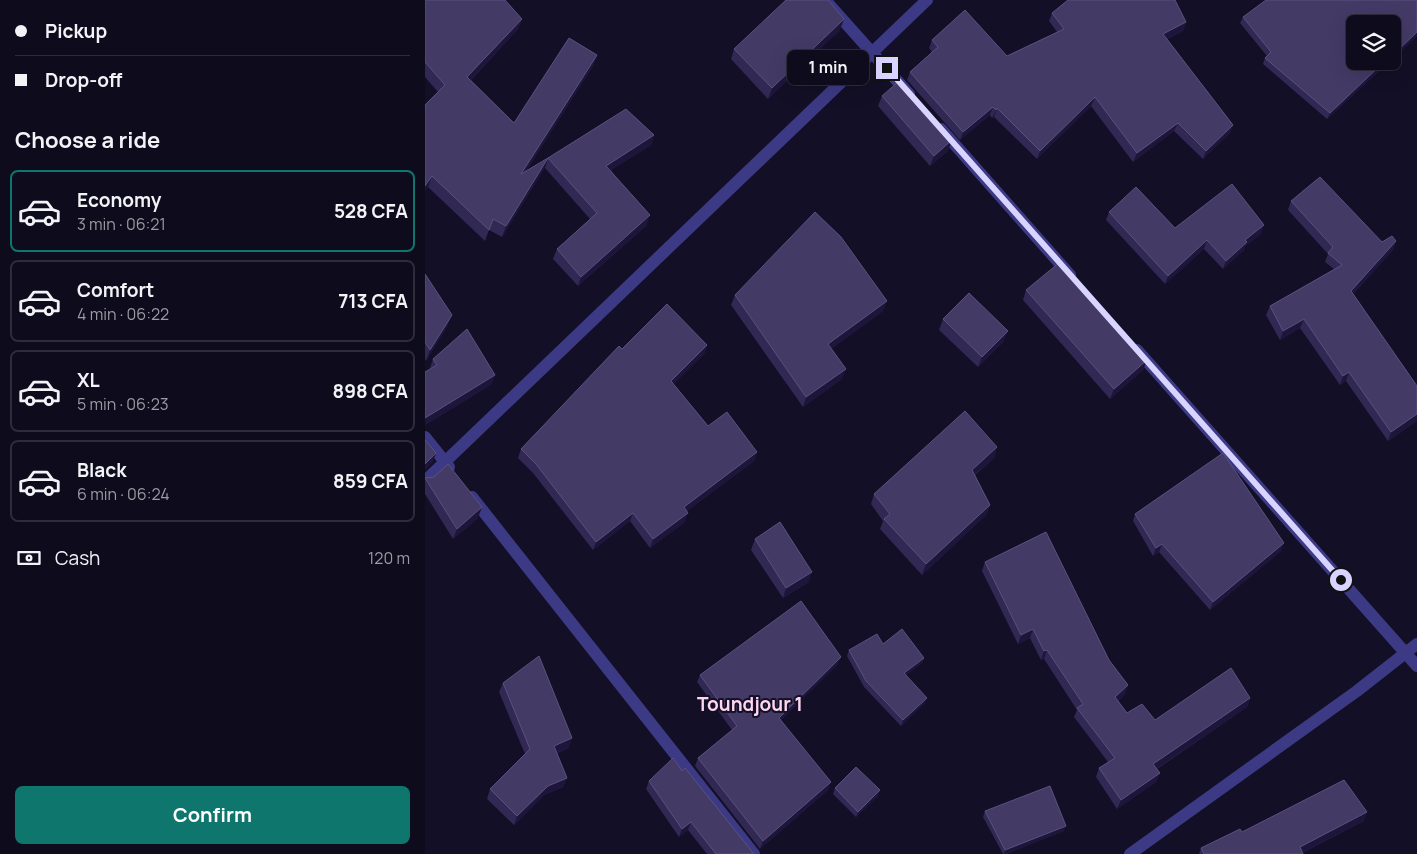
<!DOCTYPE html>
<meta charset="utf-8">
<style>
:root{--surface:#0e0b1c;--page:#171425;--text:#f1f3f6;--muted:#9b9ba3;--line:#2e2b3b;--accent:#0f766e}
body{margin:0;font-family:Manrope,sans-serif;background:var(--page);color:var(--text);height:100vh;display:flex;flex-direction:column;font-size:19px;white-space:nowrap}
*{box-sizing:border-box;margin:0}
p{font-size:16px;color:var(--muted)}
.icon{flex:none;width:28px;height:28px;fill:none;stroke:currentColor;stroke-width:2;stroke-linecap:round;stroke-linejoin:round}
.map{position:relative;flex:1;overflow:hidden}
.details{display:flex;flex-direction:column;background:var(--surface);width:425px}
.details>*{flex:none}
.top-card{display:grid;align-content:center;height:110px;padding:0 15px;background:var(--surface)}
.tools{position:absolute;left:921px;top:15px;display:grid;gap:10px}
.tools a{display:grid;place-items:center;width:55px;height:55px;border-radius:8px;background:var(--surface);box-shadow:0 5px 20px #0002,0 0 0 1px var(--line);font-size:25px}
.end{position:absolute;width:22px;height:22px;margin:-11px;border:6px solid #d9d4ff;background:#111;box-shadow:0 0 0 2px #111}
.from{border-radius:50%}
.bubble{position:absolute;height:35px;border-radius:8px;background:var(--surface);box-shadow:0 5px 20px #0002,0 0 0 1px var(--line);font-size:16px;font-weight:700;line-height:35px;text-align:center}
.top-card b{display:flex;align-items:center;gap:18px;height:48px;font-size:19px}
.top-card b+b{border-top:1px solid var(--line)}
.top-card i{width:12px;height:12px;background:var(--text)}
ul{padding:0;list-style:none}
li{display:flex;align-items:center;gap:15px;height:82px;margin:0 10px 8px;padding:0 5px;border:2px solid var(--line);border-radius:8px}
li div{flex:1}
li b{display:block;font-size:19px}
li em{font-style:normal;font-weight:700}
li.active{border-color:var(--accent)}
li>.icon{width:45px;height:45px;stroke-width:1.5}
h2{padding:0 15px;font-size:22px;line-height:60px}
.pay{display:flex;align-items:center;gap:12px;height:55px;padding:0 15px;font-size:19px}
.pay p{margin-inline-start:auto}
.button{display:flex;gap:10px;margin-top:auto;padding:10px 15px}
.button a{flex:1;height:58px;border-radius:8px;background:var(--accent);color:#fff;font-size:20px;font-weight:700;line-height:58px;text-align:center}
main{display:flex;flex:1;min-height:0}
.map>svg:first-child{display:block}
</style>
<main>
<section class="details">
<div class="top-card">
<b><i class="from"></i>Pickup</b>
<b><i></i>Drop-off</b>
</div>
<h2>Choose a ride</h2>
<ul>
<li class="active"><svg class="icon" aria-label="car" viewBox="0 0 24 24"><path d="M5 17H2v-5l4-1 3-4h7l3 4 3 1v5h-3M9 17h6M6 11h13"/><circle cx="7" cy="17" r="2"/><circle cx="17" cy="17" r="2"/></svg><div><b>Economy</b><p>3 min · 06:21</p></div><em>528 CFA</em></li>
<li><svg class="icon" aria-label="car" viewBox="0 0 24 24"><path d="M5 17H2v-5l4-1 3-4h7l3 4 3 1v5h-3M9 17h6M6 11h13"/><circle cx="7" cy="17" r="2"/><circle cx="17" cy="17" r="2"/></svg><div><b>Comfort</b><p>4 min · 06:22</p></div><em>713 CFA</em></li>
<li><svg class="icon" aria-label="car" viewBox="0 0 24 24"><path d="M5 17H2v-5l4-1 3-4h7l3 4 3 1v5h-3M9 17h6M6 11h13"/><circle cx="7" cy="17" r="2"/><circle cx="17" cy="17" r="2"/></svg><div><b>XL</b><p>5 min · 06:23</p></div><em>898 CFA</em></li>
<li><svg class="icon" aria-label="car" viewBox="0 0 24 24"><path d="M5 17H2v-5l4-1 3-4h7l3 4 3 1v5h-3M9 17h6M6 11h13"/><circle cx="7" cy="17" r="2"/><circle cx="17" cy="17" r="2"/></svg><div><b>Black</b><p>6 min · 06:24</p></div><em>859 CFA</em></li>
</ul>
<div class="pay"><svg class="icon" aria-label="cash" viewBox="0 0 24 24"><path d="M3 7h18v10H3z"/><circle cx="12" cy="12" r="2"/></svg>Cash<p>120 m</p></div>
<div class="button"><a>Confirm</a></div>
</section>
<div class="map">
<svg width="992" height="854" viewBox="0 0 992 854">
<rect width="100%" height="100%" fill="#130f26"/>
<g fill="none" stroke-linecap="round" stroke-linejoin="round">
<!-- street -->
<path stroke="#3d3a85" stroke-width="12" d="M400 0 484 94
M516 129 645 275
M712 350 992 666
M0 437 24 467
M0 481 502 0
M47 497 329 854
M705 854 932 691 992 644"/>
</g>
<!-- wall -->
<path fill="#312854" d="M0 0 97 19 93 29 46 80 89 123 172 55 168 66 101 171 119 169 77 237 64 230 60 241 3 187 13 92 0 77Z
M841 0H992V36L968 59V24H930V61H965L902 119 838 64 840 58 842 56 815 23 818 17Z
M627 13 761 22 758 31 742 39 808 125 805 133 778 159 749 131 708 162 666 106 612 159 569 117 567 118 565 115 535 140 482 80 485 72 507 52 504 48 507 40 582 56 632 32 624 21Z
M415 30 343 99 306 59 309 49Z
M457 96 523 151 505 166 453 106Z
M229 135 226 145 186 170 222 225 153 286 128 259 132 249 165 219 120 168 123 158Z
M866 201 957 242 971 241 968 250 928 294 992 386V421L963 441 921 381 915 385 875 328 855 340 841 315 845 306 909 269 900 262 903 254 863 210Z
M684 212 750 228 836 234 820 246 819 250 798 269 779 249 740 284 681 220Z
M0 274 23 325 1 361 0 359Z
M601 290 722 360 718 370 685 399 598 300Z
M310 295 458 311 406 349 417 379 378 407 306 305Z
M518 319 579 341 553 367 514 330Z
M282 345 279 354 248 384 283 426 332 452 329 461 262 511 260 522 225 548 205 521 168 550 108 473 93 458 96 449 197 349Z
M8 359 67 384 0 425V372L6 369 5 368Z
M572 447 569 458 550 475 565 505 561 515 497 575 455 529 458 521 446 504 449 494Z
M9 477 53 518 28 539 0 494V478Z
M710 514 856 551 785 610 734 552 728 556 708 521Z
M330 539 384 582 358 598 326 550Z
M560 562 684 660 703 685 700 694 693 701 702 713 730 720 825 698 822 707 732 769 735 773 731 782 692 809 671 777 674 768 683 762 649 717 652 710 619 659 616 660 605 638 593 644 557 571Z
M458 644 499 658 497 663 481 675 500 703 476 726 439 687 422 656 424 650Z
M413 664 356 720 403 790 335 849 270 766 273 758 307 730 272 682 275 675Z
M78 683 144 748 132 753 142 778 138 787 119 795 89 825 62 799 65 789 100 754 74 692Z
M257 771 326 851 329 854H282L263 830 254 837 221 789 224 781Z
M410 788 453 796 431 817 408 794Z
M560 811 639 831 581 854H578L558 817Z
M939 821 877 853 878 854H774L776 848 817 832Z"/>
<!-- shaded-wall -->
<path fill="#1d163a" d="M97 19 93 29 38 88 42 77Z
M419 19 415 30 343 99 347 88Z
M761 22 758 31 735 42 738 34Z
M992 32V36L968 59V55Z
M172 55 168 66 92 185 96 174Z
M960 61H965L902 119 905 113Z
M670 97 666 106 612 159 615 151Z
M568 107 565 115 535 140 538 132Z
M572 108 569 117 567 118Z
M753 123 749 131 708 162 712 153Z
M808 125 805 133 778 159 781 151Z
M229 135 226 145 178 175 181 166Z
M527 140 523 151 505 166 509 156Z
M123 158 119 169 77 237 81 226Z
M7 176 3 187 0 192V186Z
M225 215 222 225 153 286 156 277Z
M839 225 836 234 820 246 819 250 798 269 801 261 820 240Z
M782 240 779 249 740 284 743 276Z
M971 241 968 250 922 300 926 291Z
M462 301 458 311 399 354 403 344Z
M27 315 23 325 1 361 5 350Z
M879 319 875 328 855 340 858 331Z
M583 331 579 341 553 367 557 357Z
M282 345 279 354 243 390 246 381Z
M722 360 718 370 685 399 689 389Z
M421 369 417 379 378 407 381 397Z
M924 372 921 381 915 385 918 376Z
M70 375 67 384 0 425V418Z
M992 414V421L963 441 966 432Z
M572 447 569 458 543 480 547 470Z
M332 452 329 461 256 516 259 507Z
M11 453 8 462 0 470V464Z
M565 505 561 515 497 575 501 564Z
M57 507 53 518 28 539 32 529Z
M208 513 205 521 168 550 171 542Z
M263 513 260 522 225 548 228 539Z
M859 543 856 551 785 610 788 602Z
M737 544 734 552 728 556 731 548Z
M387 572 384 582 358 598 361 588Z
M608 629 605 638 593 644 596 635Z
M622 650 619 659 616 660 619 651Z
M416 657 413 664 351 725 354 718Z
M499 658 497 663 477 678 479 673Z
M703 685 700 694 687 706 690 697Z
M502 698 500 703 476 726 478 720Z
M825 698 822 707 725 773 728 764Z
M147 738 144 748 125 755 129 746Z
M735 773 731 782 692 809 696 800Z
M142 778 138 787 119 795 89 825 92 816 123 786Z
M406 782 403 790 335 849 338 841Z
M455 790 453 796 431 817 433 812Z
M942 812 939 821 874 854 875 847Z
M266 822 263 830 254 837 257 829Z
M641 826 639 831 581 854H579L580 850Z"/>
<!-- building -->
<path fill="#433a66" stroke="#5a527e" d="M0 0H80L97 19 42 77 89 123 144 38 172 55 96 174 123 158 81 226 68 219 64 230 7 176 0 186V105L20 85 0 62Z
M361 0H403L419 19 347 88 309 49Z
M643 0H750L761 22 738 34 808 125 781 151 753 123 712 153 670 97 615 151 572 108 571 110 568 107 538 132 485 72 513 47 507 40 540 10 582 56 639 29 627 13Z
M841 0H992V32L968 55V24H930V61H960L905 113 840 58 846 52 818 17Z
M474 81 527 140 509 156 457 96Z
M201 109 229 135 181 166 225 215 156 277 132 249 172 213 123 158Z
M895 177 957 242 967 236 971 241 926 291 992 386V414L966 432 924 372 918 376 879 319 858 331 845 306 917 265 903 253 908 247 866 201Z
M807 184 839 225 820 240 822 242 801 261 782 240 743 276 684 212 711 187 750 228Z
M390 212 416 237 462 301 403 344 421 369 381 397 310 295Z
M635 262 722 360 689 389 601 290Z
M0 274 27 315 5 350 0 342Z
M544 293 583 331 557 357 518 319Z
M242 304 282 345 246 381 283 426 302 412 332 452 259 507 263 513 228 539 208 513 171 542 111 464 96 449 194 346 197 349Z
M42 329 70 375 0 418V372L12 365 8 359Z
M540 411 572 447 547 470 565 505 501 564 459 519 465 514 449 494Z
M0 440 11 453 0 464Z
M798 453 859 543 788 602 737 544 731 548 710 514Z
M23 464 57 507 32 529 0 478 9 477Z
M355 522 387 572 361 588 330 539Z
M621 532 684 660 703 685 690 697 702 713 717 704 730 720 806 668 825 698 728 764 735 773 696 800 674 768 690 758 652 708 658 704 622 650 619 651 608 629 596 635 560 562Z
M376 601 416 657 354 718 406 782 338 841 273 758 312 726 275 675Z
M477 629 499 658 479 673 502 698 478 720 441 681 424 650 452 634 458 644Z
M114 656 147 738 129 746 142 778 123 786 92 816 65 789 105 749 78 683Z
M248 758 257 771 260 768 329 854H291L266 822 257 829 224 781Z
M431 767 455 790 433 812 410 788Z
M919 780 942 812 875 847 878 854H779L776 848 815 829 817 832Z
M625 786 641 826 580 850 560 811Z"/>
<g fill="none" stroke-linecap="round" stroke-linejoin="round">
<!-- route -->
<path stroke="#d9d4ff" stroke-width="6" d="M462 68 916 580"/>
</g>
<g text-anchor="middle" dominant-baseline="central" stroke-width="4" stroke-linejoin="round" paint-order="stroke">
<!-- district labels -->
<g font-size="19" font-weight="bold" fill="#ffd6f0" stroke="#130f26">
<text x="325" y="704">Toundjour 1</text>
</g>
</g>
</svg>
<div class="tools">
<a><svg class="icon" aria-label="layers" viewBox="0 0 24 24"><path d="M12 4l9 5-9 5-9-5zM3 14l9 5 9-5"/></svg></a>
</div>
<i class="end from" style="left:916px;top:580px"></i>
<i class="end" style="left:462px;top:68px"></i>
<div class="bubble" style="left:362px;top:50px;width:82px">1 min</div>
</div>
</main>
